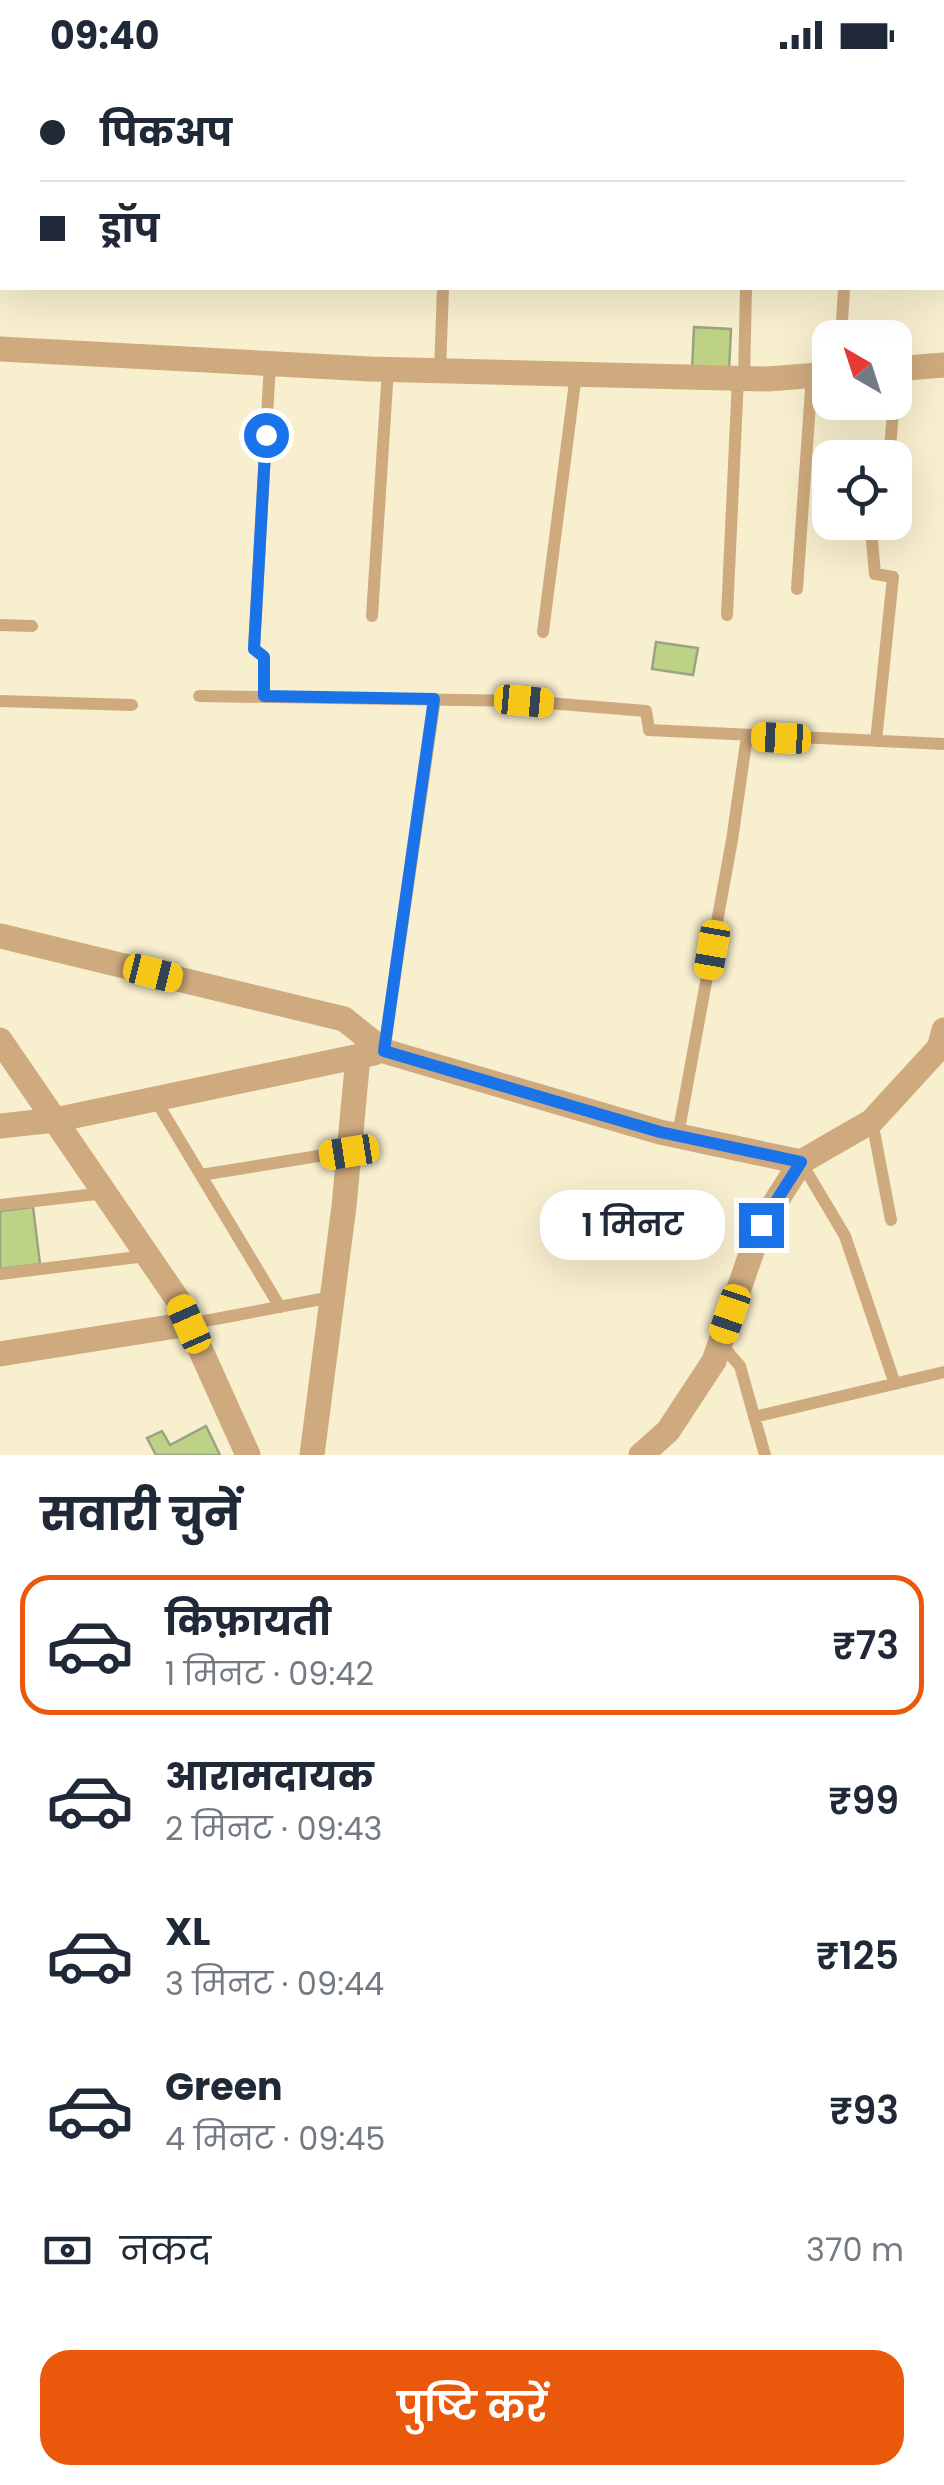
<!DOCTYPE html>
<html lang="hi">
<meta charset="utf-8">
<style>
:root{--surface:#fff;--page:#f2f2f3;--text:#1f2937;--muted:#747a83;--line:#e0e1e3;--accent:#ea580c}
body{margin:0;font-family:Poppins,"Noto Sans Devanagari",sans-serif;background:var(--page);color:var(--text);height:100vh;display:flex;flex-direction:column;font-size:38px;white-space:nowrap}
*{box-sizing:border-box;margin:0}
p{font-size:32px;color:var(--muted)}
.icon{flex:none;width:55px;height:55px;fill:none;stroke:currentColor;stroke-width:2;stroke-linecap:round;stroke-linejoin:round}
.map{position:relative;height:1385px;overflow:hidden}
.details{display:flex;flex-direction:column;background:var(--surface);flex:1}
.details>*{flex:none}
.guide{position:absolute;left:0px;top:0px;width:945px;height:220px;box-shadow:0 10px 40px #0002;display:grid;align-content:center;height:220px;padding:0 40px;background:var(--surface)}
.needle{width:65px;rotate:321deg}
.buttons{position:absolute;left:812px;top:250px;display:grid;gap:20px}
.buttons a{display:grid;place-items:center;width:100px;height:100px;border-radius:20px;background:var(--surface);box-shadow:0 10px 40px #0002;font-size:50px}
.end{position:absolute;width:45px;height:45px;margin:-22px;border:12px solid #1a73e8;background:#fff;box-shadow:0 0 0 5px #fff}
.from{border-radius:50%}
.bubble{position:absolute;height:70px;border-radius:30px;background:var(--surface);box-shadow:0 10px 40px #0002;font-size:32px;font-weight:600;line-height:70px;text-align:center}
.car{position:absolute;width:30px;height:60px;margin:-30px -15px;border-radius:12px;box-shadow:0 0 8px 2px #0007;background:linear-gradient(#f5c518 24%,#345 0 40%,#f5c518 0 76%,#345 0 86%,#f5c518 0)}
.guide b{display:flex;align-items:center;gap:35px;height:95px;font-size:38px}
.guide b+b{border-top:2px solid var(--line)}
.guide i{width:25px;height:25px;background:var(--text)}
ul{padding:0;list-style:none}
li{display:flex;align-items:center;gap:30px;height:140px;margin:0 20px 15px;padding:0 20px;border:5px solid transparent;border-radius:30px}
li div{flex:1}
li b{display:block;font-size:38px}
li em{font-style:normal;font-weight:600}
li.active{border-color:var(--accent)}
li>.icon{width:90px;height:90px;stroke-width:1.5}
h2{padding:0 40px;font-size:45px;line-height:120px}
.pay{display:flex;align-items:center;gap:25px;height:110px;padding:0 40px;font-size:38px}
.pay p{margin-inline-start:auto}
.action{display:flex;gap:20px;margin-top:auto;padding:20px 40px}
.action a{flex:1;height:115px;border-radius:30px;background:var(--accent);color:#fff;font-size:40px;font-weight:600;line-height:115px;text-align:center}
.status{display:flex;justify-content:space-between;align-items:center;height:70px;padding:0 50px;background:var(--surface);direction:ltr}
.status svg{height:28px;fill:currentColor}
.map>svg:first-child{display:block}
</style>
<div class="status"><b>09:40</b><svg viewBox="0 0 49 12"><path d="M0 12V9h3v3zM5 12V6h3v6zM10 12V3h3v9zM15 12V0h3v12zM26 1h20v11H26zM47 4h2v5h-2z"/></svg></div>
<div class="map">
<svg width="944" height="1385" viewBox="0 0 944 1385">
<rect width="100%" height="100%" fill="#f7efce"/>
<!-- building -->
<path fill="#bed286" stroke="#9aa384" stroke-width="2.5" d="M694 257 731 259 729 301 692 299Z
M656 572 698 578 693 605 652 599Z
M33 1137 40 1194 0 1199V1141Z
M206 1356 220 1385H156L147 1368 162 1361 170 1375Z"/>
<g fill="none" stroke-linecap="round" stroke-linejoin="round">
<!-- service -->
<path stroke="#cfaa7e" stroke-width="12" d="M370 0V1
M434 0V2
M764 0 767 2
M754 2 755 0
M942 115 944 116
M0 165 2 164
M841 268 844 218
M440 299 443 218
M744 308 746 218
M889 388 894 332
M876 452 872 471 875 504 893 507 876 671
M797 519 812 305
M727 545 738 308
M372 546 388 299
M0 555 32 556
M543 562 576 304
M199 626 524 631 646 641 649 660 944 674
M264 626V587L254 579 270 293
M0 631 132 635
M384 981 435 629
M155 1029 280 1237
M872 1051 891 1150
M678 1065 732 770 747 666
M801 1092 845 1166 895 1314
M201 1105 349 1081
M0 1135 105 1123
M0 1204 146 1186
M189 1254 332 1227
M720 1273 740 1296 765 1385
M754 1347 944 1302"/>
<!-- minor -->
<path stroke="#cfaa7e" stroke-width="25" d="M0 279 370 299 768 309 830 304
M895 299 944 295
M0 866 344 949 384 981 660 1062 801 1092
M0 970 178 1230 248 1385
M0 1056 55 1050 374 983
M0 1284 189 1254
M312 1385 344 1136 358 987
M641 1385 668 1361 714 1291 761 1155 801 1092 872 1051 939 978 944 960"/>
</g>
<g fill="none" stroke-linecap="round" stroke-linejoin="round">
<!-- route -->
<path stroke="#1a73e8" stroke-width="12" d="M266 365 254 579 264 587V626L434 629 384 981 660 1062 801 1092 761 1155"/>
</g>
</svg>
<div class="buttons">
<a><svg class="needle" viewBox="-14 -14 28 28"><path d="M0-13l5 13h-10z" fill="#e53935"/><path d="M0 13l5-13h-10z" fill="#747a83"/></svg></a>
<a><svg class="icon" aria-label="locate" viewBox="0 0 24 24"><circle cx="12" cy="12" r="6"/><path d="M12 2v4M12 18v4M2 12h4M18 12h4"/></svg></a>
</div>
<i class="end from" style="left:266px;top:365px"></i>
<i class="end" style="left:761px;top:1155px"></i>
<div class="bubble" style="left:540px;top:1120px;width:185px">1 मिनट</div>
<i class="car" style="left:524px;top:631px;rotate:95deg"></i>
<i class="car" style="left:781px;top:668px;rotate:273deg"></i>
<i class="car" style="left:712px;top:880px;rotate:190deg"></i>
<i class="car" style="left:153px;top:903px;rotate:104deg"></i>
<i class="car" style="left:349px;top:1082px;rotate:261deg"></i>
<i class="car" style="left:730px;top:1244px;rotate:199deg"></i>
<i class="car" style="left:189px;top:1254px;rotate:336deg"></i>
<div class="guide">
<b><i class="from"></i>पिकअप</b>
<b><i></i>ड्रॉप</b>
</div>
</div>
<section class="details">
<h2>सवारी चुनें</h2>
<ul>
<li class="active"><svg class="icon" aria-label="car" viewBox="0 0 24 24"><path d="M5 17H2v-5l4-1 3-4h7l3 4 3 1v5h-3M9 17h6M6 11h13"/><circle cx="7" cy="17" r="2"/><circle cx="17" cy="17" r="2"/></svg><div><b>किफ़ायती</b><p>1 मिनट · 09:42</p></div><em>₹73</em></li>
<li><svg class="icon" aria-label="car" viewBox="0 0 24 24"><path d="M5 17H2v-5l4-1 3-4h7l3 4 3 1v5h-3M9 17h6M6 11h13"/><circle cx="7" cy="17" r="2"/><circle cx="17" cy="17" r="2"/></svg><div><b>आरामदायक</b><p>2 मिनट · 09:43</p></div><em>₹99</em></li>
<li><svg class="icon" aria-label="car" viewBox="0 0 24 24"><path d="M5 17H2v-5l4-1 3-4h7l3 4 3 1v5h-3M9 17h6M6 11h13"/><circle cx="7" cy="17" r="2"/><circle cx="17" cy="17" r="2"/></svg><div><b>XL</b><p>3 मिनट · 09:44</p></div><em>₹125</em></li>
<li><svg class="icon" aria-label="car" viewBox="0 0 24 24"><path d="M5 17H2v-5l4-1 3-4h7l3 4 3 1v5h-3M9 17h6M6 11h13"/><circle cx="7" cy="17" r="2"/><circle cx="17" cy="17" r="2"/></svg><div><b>Green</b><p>4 मिनट · 09:45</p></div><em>₹93</em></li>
</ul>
<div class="pay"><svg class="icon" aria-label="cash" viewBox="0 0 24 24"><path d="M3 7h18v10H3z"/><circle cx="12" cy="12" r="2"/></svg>नकद<p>370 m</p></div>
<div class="action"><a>पुष्टि करें</a></div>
</section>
